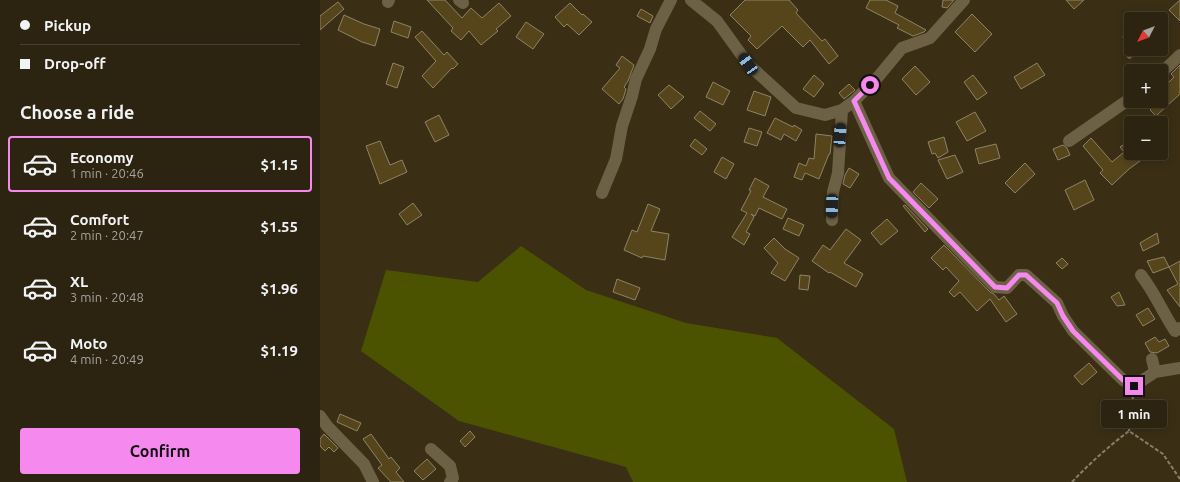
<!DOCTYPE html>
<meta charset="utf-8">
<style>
:root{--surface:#2c2310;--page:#342b19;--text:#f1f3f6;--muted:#a6a49f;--line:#484030;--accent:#f589ee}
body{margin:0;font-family:Ubuntu,sans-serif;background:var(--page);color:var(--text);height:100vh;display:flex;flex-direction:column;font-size:15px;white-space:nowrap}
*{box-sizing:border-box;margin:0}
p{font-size:13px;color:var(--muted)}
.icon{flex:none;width:22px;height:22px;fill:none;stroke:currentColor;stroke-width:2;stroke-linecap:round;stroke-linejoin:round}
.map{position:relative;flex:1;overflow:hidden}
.details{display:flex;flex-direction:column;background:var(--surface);width:320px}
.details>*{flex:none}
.hud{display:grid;align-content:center;height:88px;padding:0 20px;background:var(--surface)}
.needle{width:26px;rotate:228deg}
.tools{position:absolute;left:804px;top:12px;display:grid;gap:8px}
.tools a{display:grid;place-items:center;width:44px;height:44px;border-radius:4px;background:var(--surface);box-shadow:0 2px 10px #0003,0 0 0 1px var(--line);font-size:20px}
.end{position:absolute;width:18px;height:18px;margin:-9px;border:5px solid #f589ee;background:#111;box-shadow:0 0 0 2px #111}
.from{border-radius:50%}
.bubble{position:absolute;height:28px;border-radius:4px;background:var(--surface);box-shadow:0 2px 10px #0003,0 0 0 1px var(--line);font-size:13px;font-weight:700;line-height:28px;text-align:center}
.car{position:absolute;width:12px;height:24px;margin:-12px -6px;border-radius:5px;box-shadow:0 0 3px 1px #0007;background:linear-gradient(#222 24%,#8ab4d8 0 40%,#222 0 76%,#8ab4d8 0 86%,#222 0)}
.hud b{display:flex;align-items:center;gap:14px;height:38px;font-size:15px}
.hud b+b{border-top:1px solid var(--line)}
.hud i{width:10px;height:10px;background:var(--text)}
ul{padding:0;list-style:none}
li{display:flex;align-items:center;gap:12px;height:56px;margin:0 8px 6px;padding:0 12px;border:2px solid transparent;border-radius:4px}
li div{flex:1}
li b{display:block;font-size:15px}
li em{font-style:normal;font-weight:700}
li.selected{border-color:var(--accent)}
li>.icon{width:36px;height:36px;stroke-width:1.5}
h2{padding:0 20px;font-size:18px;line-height:48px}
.button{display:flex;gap:8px;margin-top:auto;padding:8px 20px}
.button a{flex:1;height:46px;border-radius:4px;background:var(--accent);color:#111;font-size:16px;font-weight:700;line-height:46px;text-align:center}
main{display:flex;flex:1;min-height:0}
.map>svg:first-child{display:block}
</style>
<main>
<section class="details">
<div class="hud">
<b><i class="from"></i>Pickup</b>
<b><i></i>Drop-off</b>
</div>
<h2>Choose a ride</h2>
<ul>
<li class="selected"><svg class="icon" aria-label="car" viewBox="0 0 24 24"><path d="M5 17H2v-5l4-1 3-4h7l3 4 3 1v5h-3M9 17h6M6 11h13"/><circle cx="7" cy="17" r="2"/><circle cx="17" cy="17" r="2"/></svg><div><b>Economy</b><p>1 min · 20:46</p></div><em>$1.15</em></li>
<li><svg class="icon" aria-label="car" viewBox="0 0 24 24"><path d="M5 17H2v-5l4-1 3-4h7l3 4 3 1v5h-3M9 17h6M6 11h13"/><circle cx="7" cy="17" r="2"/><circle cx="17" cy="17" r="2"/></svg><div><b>Comfort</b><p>2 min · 20:47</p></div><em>$1.55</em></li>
<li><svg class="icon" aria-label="car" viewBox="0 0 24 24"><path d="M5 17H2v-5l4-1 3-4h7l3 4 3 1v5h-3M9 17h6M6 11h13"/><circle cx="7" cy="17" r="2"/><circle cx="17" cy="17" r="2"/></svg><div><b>XL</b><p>3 min · 20:48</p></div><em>$1.96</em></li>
<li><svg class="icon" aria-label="car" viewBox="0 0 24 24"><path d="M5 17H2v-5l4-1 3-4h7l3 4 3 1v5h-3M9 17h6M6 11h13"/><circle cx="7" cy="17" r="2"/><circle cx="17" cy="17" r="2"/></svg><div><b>Moto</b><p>4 min · 20:49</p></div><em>$1.19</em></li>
</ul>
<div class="button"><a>Confirm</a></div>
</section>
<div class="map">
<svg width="860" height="482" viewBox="0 0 860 482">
<rect width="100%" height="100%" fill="#3a2f15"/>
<!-- green -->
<path fill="#4c5300" d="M201 246 266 290 366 323 457 338 574 429 587 482H313L306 467 139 421 41 351 66 270 158 282Z"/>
<!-- building -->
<path fill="#56451b" stroke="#8f8366" d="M107 0H125L142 18 151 8 162 18 179 3 191 16 176 29 178 31 161 45 149 31 141 40 131 31 133 28Z
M425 0H469L478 10 476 13 502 41 505 39 518 56 509 64 490 40 483 47 462 26 437 49 428 40 431 36 410 15Z
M550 0H566L578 6 575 13 606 30 604 32 593 36 577 28 579 25 546 8Z
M623 0H634L627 8 622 7Z
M746 0H764L754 9Z
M860 0V21L849 10Z
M18 2 24 9 0 30V16Z
M250 3 262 15 263 14 272 22 259 35 247 24 244 27 235 17Z
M321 9 333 16 330 23 317 16Z
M652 14 672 34 655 52 635 32Z
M24 15 44 24 60 29 55 46 42 42 18 30Z
M74 21 91 27 88 38 71 32Z
M206 22 224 34 213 49 196 37Z
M102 31 124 55 127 52 138 64 133 69 132 68 113 88 102 76 116 61 95 37Z
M811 34V58H808L803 36Z
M302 56 314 65 308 81 304 87 306 89 303 99 299 104 282 89 300 68 296 65Z
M73 63 84 67 77 88 66 84Z
M717 63 725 75 701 89 694 77Z
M860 65V94L836 116 830 110 839 101H841V90L854 77 851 74Z
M595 66 610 82 596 95 582 79Z
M494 75 504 84 494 97 483 89Z
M653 75 667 93 657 100 644 82Z
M393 82 410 91 403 105 386 97Z
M529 84 535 90 524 99 519 93Z
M349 85 364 97 351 109 338 95Z
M434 91 451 97 445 116 427 110Z
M380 111 396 124 390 131 374 118Z
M655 112 666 131 647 141 636 122Z
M119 115 129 135 115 142 105 122Z
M455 118 473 127 474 125 482 130 476 141 464 134 461 140 447 133Z
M429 128 442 132 437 146 424 142Z
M496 134 512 136 510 154H509L499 179 485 173 482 180 474 177 479 163 486 166 489 158 494 159Z
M624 137 628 152 618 158 615 153 612 154 608 142Z
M771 138 792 162 804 152 800 147 811 140V153H820L824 158 809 169 792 185 780 173 783 170 763 146Z
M375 139 387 149 382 155 370 146Z
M60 141 70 165 82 160 87 172 60 184 46 146Z
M676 144 680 158 659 164 655 149Z
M743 145 747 148 750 155 738 160 733 149Z
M635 155 643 172 627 179 618 160Z
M402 157 414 164 406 179 394 172Z
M705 163 715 174 695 193 685 183Z
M529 168 539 174 530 188 523 184 525 175Z
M435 178 449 186 443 197 467 209 462 219 439 208 435 216 431 214 434 217 426 232 430 234 424 245 412 237 427 213 421 210 431 191 429 190Z
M765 180 774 200 754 210 745 190Z
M601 183 618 199 609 208 593 192Z
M93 203 102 215 87 225 79 214Z
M328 204 340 209 331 231 349 234 345 260 323 256 322 258 304 250 312 230 317 232Z
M585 205 608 229 605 232 583 206Z
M468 218 484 225 479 236 463 229Z
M567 219 578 231 561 245 551 233Z
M526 229 541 240 524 263 543 274 536 287 510 272 509 273 492 261 503 245 510 250Z
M837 233 839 243 823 251 820 243Z
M454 238 465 249 479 258 465 281 451 273 458 263 444 248Z
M624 245 670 292 674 294 679 300 684 296 697 314 686 322 670 299 657 311 640 292 634 297 629 292 639 281 626 267 623 270 611 258Z
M844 257 849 267 833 273 827 261Z
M742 258 748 264 742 269 736 263Z
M860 261V307L847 290 858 284 849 267Z
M480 275 490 276 488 290 479 289Z
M297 279 320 288 315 300 293 292Z
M799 292 805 305 797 306 791 297Z
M828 308 835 319 823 326 816 315Z
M835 337 839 342 845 339 849 346 837 353 830 352 825 343Z
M769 363 777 372 762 385 754 376Z
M20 414 41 423 37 431 17 422Z
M150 431 155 437 145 447 140 441Z
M4 434 18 448 14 452 9 447 5 451 0 446V439Z
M51 434 69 459 71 457 80 468 76 472 84 482H71L58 468 62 465 43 439Z
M107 459 116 469 103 480 94 471Z"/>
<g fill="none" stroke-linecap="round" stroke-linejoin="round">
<!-- path -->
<path stroke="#887f6a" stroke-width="2" stroke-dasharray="4 2" stroke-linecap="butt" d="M809 431 813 396
M752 482C770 463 789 446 809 431L843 454 860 479"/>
<!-- minor -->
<path stroke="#6d6145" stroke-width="12" d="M139 0 143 3
M371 0 397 21 428 64 476 108 505 115 522 110 534 101 558 77 582 48 610 38 644 0
M68 2 69 0
M841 73 860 55
M534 101 569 178 675 287 687 288 699 275H706L737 303 743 316 753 331 803 380 814 386 835 372 832 359
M749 141 811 98
M282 193 296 159 302 126 312 96 316 79 330 49 336 29 351 0
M512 220 513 192 518 173 522 110
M821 275C835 293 843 313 855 331L860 328
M835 372 860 368
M0 416 7 426 44 464 53 482
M111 449 130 466 133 478 130 482"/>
</g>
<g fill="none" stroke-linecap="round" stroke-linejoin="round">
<!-- route -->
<path stroke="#f589ee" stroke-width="5" d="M550 85 534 101 569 178 675 287 687 288 699 275H706L737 303 743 316 753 331 803 380 814 386"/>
</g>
</svg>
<div class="tools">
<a><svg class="needle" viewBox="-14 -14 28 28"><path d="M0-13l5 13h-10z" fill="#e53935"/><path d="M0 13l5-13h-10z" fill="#a6a49f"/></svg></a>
<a>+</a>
<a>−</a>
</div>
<i class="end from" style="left:550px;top:85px"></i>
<i class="end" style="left:814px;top:386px"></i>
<div class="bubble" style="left:781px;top:400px;width:66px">1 min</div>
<i class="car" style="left:428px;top:64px;rotate:325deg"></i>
<i class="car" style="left:520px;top:135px;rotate:4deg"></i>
<i class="car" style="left:512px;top:206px;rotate:182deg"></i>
</div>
</main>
